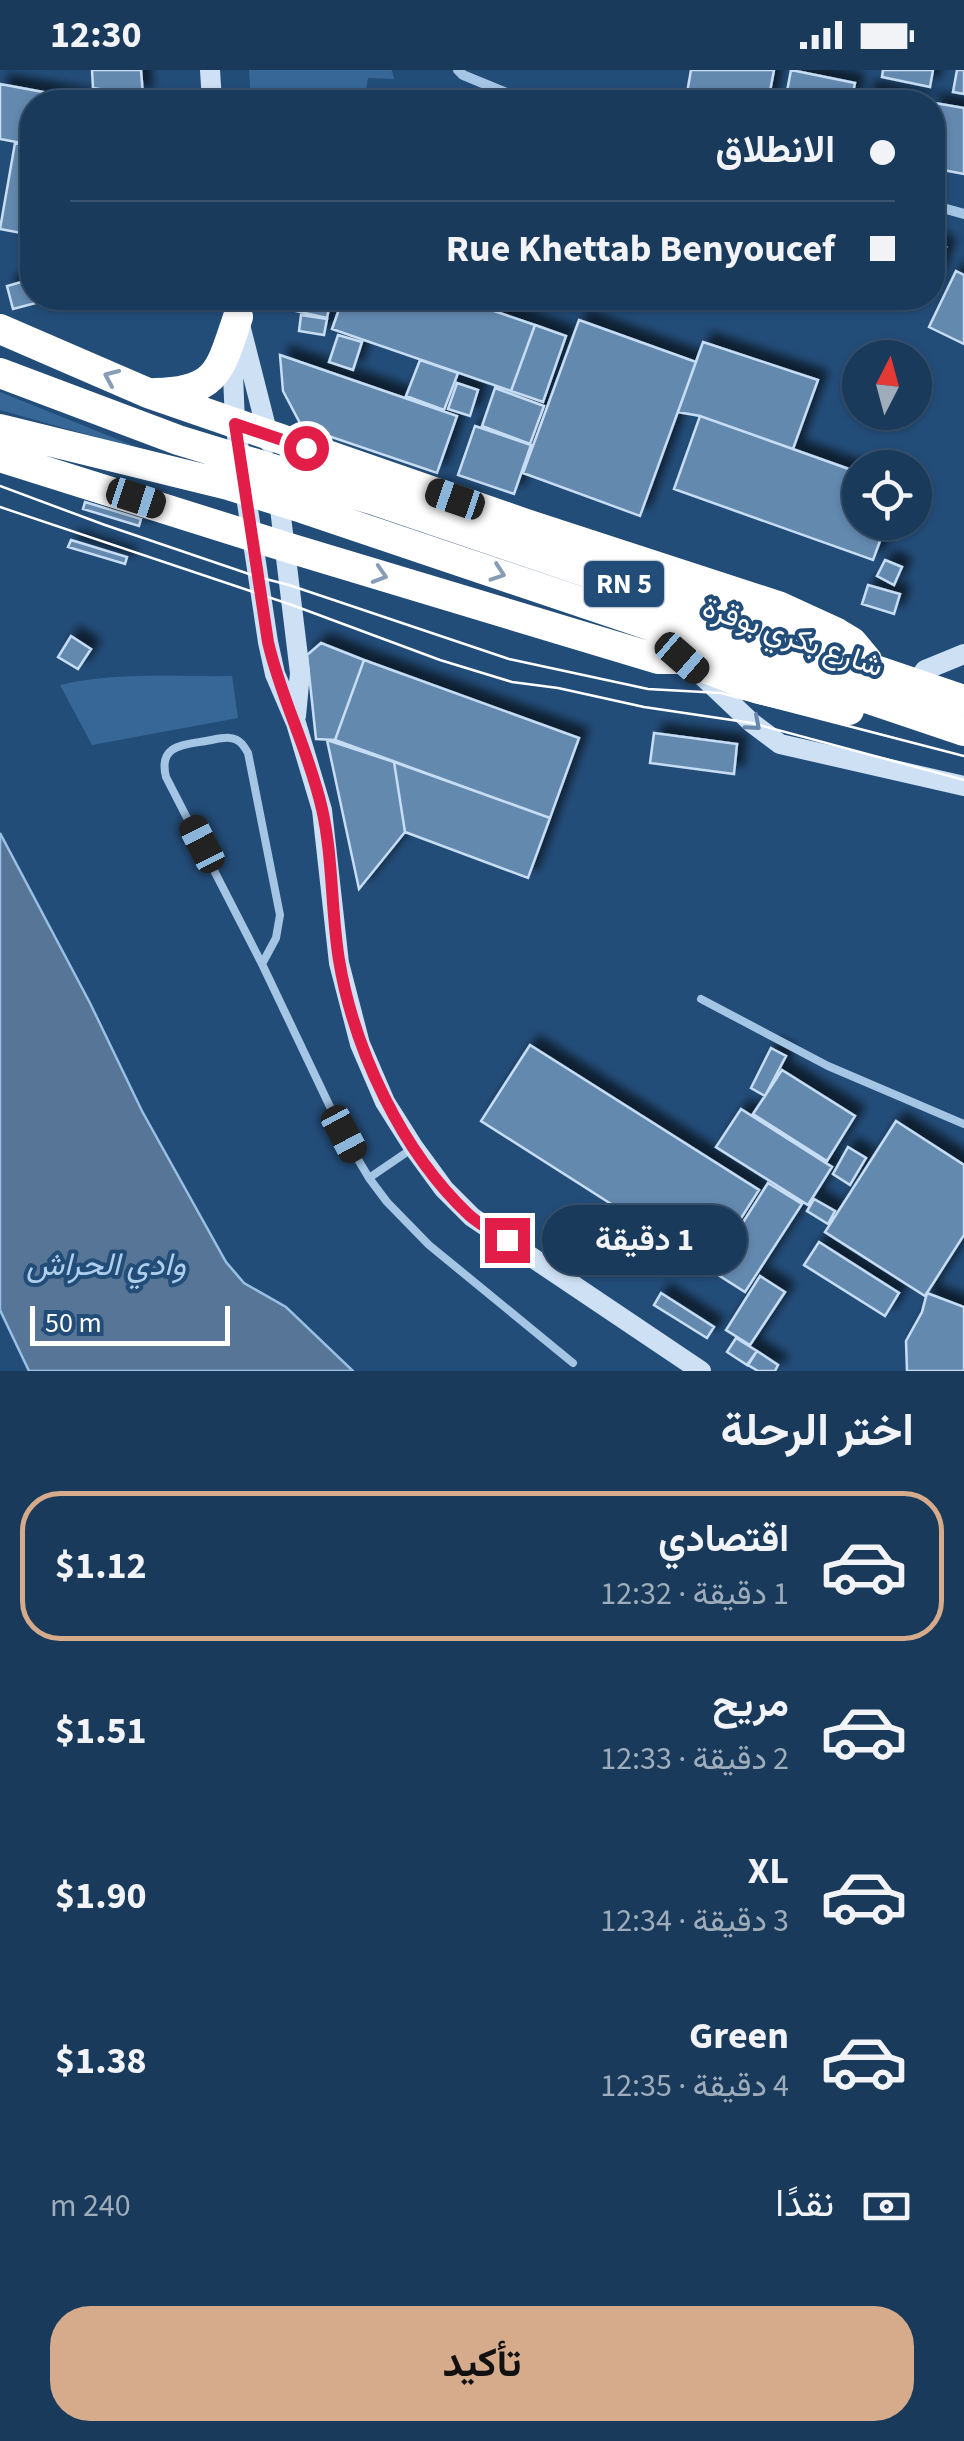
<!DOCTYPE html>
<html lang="ar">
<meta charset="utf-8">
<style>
:root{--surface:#1a3a5b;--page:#274564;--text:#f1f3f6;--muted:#9fadbb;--line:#385471;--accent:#d6ab8b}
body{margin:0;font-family:"Source Sans 3",Vazirmatn,sans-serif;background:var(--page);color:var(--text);direction:rtl;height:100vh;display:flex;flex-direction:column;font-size:38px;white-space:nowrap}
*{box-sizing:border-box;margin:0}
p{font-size:32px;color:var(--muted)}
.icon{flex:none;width:55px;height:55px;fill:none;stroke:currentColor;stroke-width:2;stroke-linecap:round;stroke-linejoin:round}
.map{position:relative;height:1301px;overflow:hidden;direction:ltr}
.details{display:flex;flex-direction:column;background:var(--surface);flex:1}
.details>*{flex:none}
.banner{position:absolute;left:20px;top:20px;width:925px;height:220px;border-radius:40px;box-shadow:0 2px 8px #0004,0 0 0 2px var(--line);direction:rtl;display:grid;align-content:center;height:220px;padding:0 50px;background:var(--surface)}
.needle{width:65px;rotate:6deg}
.buttons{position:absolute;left:842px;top:270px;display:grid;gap:20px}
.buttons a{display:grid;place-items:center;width:90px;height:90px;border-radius:50%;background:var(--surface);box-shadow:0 2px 8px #0004,0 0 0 2px var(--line);font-size:50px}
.scale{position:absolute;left:30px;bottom:25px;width:200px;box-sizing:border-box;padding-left:10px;border:5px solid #fff;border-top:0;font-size:28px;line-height:35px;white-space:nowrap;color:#fff;-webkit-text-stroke:8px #234d79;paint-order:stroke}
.end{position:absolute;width:45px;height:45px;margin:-22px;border:12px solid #e11d48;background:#fff;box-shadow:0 0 0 5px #fff}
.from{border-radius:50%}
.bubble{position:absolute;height:70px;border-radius:35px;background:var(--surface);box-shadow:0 2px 8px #0004,0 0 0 2px var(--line);font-size:32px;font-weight:700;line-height:70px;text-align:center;direction:rtl}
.car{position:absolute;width:30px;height:60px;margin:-30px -15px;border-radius:12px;box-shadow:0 0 8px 2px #0007;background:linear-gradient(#222 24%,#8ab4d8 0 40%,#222 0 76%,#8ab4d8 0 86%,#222 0)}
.banner b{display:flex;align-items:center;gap:35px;height:95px;font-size:38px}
.banner b+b{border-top:2px solid var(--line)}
.banner i{width:25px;height:25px;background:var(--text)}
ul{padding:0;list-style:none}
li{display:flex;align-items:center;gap:30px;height:150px;margin:0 20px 15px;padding:0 30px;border:5px solid transparent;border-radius:40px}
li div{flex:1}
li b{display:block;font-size:38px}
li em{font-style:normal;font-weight:700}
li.selected{border-color:var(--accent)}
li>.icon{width:90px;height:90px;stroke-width:1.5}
h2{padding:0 50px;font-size:45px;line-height:120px}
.pay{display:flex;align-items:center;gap:25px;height:110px;padding:0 50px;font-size:38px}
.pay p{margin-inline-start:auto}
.cta{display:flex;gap:20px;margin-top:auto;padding:20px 50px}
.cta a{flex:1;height:115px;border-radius:40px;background:var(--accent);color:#111;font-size:40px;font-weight:700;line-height:115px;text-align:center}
.status{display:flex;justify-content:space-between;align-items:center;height:70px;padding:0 50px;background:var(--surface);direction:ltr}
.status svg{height:28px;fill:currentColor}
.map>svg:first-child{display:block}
</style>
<div class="status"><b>12:30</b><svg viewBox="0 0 49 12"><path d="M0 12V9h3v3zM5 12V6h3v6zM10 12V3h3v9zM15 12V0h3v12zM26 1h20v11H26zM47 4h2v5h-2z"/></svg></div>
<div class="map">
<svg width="964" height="1301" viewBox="0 0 964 1301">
<defs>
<filter id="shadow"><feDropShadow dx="9" dy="-9" stdDeviation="5" flood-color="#0009"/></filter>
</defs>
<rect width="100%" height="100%" fill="#234d79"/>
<!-- green -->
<path fill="#366796" d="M249 0H392L394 9 368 8 364 32H251Z
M0 322 149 382 0 340Z
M232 606 238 648 92 675 60 615C114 602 177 607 232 606Z"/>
<!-- water -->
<path fill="#577697" stroke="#98c0e5" stroke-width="2.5" d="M0 763 90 933 142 1041 226 1192 244 1213 286 1237 353 1301H29L0 1240Z"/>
<!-- building -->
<path fill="#6489af" stroke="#c7ddf3" stroke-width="2.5" filter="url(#shadow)" d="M92 0H141L143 26 93 18Z
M691 0H774L768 32H739L687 23Z
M791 0 855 13 851 32H785Z
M883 0H933L930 17 882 7Z
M957 0H964V24L953 22Z
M0 14 97 32H32V75L0 69Z
M866 20 926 31V32H864Z
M929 32 964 38V104L932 98V32Z
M15 73 32 77V165L0 159Z
M932 172 946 177 932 219Z
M956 201 964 205V274L929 257Z
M32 209V228H55L13 239 7 216Z
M247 228H331L327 248 247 230Z
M343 228H456L535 255 511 321 332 259Z
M301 245 327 249 324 265 299 261Z
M579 250 696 292 640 446 523 403Z
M535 255 566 266 543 332 511 321Z
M338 265 362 272 353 300 329 292Z
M703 272 818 310 793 379 700 346 678 342Z
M280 285 457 346 437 403 302 357 283 321Z
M420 290 458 303 444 340 406 326Z
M457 313 478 320 470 346 448 339Z
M495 318 544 336 530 374 482 356Z
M700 346 860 403V452H887L873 490 674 419Z
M475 356 531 375 514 424 458 405Z
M85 432 141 449 139 456 83 439Z
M71 470 127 487 125 494 68 477Z
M885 490 902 497 894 515 877 506Z
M868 515 900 524 894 544 862 534Z
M71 566 91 579 78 599 58 587Z
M321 573 364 590 335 670 316 669 307 585Z
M364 590 579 668 550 748 335 670Z
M654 663 737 674 734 704 650 693Z
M327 670 394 692 405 762 359 819Z
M394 692 550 748 528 808 405 762Z
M530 975 759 1120 710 1197 481 1051Z
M771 978 786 986 765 1026 751 1018Z
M782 1000 855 1046 827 1091 753 1044Z
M741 1039 832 1097 808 1135 716 1077Z
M896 1051 964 1095V1165L925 1226 825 1162Z
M848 1077 866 1088 850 1115 833 1104Z
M768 1113 802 1134 745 1222 712 1201Z
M814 1129 835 1141 828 1154 807 1141Z
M819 1172 899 1223 885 1246 804 1195Z
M760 1206 785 1222 750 1275 726 1260Z
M661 1223 714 1257 707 1268 654 1235Z
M927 1223 964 1237V1301H907L906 1271 922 1242Z
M736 1268 757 1281 747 1295 727 1282Z
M757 1281 778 1295 775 1301H758L748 1295Z"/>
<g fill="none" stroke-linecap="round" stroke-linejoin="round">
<!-- lane -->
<path stroke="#a4c5e4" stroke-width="8" d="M262 894 276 868 280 845 248 683C244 676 240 669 230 668 223 667 213 670 206 671 183 675 158 675 166 707L262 894 343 1064 369 1108 387 1132 429 1175 573 1293
M701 929 828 996 964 1054
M369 1108 410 1080"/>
<!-- street -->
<path stroke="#a4c5e4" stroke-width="10" d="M458 0 463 5 528 32
M932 135 964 144"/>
<!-- secondary -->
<path stroke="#cde0f4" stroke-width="20" d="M210 0 212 32
M235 228 238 247 270 373
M232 280 235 353 268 572 275 604 296 653 322 740 339 893 360 974 385 1032 414 1078 444 1119 472 1147 701 1301
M278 422 300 603 296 646
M699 603 752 653 780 674 964 716
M916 613 925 600 964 584"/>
<!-- highway -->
<path stroke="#fff" stroke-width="30" d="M0 259 148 323 529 455 778 536 837 563 852 572 867 590
M0 303 178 370 377 431 964 630
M155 323C218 322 220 300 238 247
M0 359 228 415 302 438 964 661
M0 387 286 477 658 589H682L759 619 849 640"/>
<!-- tram -->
<path stroke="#fff" stroke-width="2.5" d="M0 416 105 455 258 507 289 515 509 589 648 619 721 623 964 686
M0 437 292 535 440 590 512 612 558 618 644 637 752 653 964 710"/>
</g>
<!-- one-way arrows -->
<defs><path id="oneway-chevron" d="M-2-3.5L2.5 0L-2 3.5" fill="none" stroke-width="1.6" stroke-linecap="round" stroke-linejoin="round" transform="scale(2.5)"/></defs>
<g stroke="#869db5">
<use href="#oneway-chevron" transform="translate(111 307) rotate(-156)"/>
<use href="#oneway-chevron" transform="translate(498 503) rotate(19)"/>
<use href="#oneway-chevron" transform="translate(380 505) rotate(17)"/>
</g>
<use stroke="#6788aa" href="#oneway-chevron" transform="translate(754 654) rotate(41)"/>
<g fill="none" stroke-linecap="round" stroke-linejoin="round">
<!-- route -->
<path stroke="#e11d48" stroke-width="12" d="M306 378 235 354 268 572C281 629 309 681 322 739 333 787 331 841 339 890 354 980 402 1082 469 1145 480 1155 494 1162 507 1170"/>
</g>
<g text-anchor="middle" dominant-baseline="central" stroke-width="8" stroke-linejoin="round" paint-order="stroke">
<!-- shield labels -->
<rect fill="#234d79" stroke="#bdcad7" stroke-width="2.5" x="584" y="491" width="80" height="46" rx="8"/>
<g font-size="28" font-weight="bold" fill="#fff">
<text x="624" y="514">RN 5</text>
</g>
<!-- street labels -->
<g font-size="30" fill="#fff" stroke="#234d79">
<text transform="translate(793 567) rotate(19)">شارع بكري بوقرة</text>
</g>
<!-- water labels -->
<g font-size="32" font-style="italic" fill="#afceec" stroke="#234d79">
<text x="106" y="1195">وادي الحراش</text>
</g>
</g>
</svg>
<div class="buttons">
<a><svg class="needle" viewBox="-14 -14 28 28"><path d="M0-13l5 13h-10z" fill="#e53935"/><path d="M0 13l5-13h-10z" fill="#9fadbb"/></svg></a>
<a><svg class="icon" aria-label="locate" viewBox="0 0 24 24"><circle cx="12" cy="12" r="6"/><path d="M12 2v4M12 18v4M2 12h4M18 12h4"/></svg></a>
</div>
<div class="scale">50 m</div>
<i class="end from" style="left:306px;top:378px"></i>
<i class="end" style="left:507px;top:1170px"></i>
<div class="bubble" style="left:542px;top:1135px;width:205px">1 دقيقة</div>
<i class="car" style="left:136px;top:428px;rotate:108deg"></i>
<i class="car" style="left:455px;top:429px;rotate:289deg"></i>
<i class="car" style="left:682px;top:588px;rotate:131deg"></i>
<i class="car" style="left:202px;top:774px;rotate:333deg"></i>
<i class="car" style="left:344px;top:1064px;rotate:152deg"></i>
<div class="banner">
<b><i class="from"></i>الانطلاق</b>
<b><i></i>Rue Khettab Benyoucef</b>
</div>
</div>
<section class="details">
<h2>اختر الرحلة</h2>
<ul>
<li class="selected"><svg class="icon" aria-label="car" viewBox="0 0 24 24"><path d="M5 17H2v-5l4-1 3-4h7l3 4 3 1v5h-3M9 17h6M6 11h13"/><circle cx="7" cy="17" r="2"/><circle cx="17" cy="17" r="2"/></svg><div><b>اقتصادي</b><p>1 دقيقة · 12:32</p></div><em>$1.12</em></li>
<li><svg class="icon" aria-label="car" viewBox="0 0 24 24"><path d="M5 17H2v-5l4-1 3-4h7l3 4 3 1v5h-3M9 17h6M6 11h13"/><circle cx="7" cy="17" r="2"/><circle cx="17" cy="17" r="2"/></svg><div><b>مريح</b><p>2 دقيقة · 12:33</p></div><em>$1.51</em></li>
<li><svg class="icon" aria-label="car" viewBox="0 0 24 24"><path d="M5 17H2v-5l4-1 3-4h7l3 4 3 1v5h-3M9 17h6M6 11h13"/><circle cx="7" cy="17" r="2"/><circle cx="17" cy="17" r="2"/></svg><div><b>XL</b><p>3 دقيقة · 12:34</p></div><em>$1.90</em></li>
<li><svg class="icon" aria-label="car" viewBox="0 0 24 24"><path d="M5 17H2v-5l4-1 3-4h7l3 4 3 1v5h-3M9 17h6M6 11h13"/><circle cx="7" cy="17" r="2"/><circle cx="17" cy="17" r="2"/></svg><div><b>Green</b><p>4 دقيقة · 12:35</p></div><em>$1.38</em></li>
</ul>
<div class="pay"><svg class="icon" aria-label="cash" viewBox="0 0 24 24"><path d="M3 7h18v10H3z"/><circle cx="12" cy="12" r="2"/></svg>نقدًا<p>240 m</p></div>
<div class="cta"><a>تأكيد</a></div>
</section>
